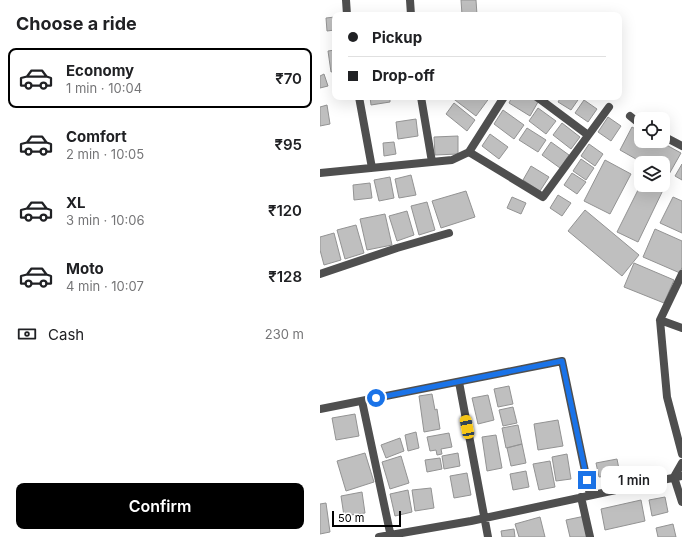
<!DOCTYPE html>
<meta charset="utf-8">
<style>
:root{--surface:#fff;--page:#f6f6f6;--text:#202124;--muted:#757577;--line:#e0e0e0;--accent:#000}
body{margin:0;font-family:Inter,sans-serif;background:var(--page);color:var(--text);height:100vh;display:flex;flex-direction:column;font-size:15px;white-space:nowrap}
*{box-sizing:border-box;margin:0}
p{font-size:13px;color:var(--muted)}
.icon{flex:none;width:22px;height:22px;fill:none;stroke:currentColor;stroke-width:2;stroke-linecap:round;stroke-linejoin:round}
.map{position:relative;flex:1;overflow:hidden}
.drawer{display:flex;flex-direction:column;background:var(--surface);width:320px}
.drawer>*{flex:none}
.banner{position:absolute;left:12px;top:12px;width:290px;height:88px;border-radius:8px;box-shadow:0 4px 16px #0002;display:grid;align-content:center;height:88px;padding:0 16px;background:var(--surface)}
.tools{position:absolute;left:314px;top:112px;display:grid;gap:8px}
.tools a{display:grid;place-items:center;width:36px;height:36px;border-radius:8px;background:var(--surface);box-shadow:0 4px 16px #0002;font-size:20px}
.scale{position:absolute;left:12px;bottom:10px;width:69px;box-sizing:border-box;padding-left:4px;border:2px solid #000;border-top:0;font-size:11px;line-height:14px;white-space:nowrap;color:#000;-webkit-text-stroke:3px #fff;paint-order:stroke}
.end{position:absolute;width:18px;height:18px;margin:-9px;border:5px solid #1a73e8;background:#fff;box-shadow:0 0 0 2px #fff}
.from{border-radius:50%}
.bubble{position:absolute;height:28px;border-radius:8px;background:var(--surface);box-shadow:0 4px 16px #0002;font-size:13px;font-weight:600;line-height:28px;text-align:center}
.car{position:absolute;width:12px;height:24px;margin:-12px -6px;border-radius:5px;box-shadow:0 0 3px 1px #0007;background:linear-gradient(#f5c518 24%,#345 0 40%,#f5c518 0 76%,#345 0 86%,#f5c518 0)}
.banner b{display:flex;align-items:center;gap:14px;height:38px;font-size:15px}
.banner b+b{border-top:1px solid var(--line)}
.banner i{width:10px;height:10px;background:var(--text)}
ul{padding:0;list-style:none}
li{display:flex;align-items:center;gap:12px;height:60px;margin:0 8px 6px;padding:0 8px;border:2px solid transparent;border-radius:8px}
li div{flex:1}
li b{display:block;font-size:15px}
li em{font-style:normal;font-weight:600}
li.active{border-color:var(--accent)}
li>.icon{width:36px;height:36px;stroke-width:1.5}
h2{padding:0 16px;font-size:18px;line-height:48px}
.pay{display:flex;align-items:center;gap:10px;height:44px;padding:0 16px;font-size:15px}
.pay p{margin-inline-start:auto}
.action{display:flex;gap:8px;margin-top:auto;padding:8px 16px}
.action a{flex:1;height:46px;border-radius:8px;background:var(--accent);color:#fff;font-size:16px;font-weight:600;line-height:46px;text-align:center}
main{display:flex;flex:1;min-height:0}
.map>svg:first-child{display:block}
</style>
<main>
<section class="drawer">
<h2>Choose a ride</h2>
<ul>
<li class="active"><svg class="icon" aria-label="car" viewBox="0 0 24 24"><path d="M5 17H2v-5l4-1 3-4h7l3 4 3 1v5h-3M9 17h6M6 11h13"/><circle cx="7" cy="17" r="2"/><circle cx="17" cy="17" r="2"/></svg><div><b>Economy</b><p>1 min · 10:04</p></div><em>₹70</em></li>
<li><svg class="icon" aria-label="car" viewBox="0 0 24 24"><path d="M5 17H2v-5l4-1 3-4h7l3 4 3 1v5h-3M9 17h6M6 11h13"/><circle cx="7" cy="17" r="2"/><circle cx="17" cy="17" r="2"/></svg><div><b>Comfort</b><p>2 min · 10:05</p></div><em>₹95</em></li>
<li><svg class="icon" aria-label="car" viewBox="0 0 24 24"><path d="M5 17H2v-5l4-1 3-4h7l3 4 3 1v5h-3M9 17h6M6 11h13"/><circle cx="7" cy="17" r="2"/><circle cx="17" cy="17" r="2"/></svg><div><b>XL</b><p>3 min · 10:06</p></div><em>₹120</em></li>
<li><svg class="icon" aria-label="car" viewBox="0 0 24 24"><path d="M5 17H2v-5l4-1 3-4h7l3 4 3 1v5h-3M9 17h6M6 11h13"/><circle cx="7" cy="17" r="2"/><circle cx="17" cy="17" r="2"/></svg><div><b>Moto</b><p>4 min · 10:07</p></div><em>₹128</em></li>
</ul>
<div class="pay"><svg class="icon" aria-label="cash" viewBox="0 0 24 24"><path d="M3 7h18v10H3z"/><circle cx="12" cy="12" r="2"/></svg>Cash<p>230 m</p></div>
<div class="action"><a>Confirm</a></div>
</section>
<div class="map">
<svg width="362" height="537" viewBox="0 0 362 537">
<rect width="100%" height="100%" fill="#fff"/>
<!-- building -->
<path fill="#bfbfbf" stroke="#939393" d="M141 0H156L157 15H142Z
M15 17V30L7 31 6 18Z
M15 50V71L11 72 8 51Z
M4 74 8 86 0 88V76Z
M50 97H70V102L51 105Z
M131 97H170L156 116Z
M192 97H209L218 102 210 116 189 103Z
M241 97H260L251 110 238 102Z
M264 100 277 109 268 122 255 113Z
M134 103 155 120 147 131 126 114Z
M7 105 10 124 0 126V107Z
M218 108 236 121 226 134 209 121Z
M183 110 204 125 194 139 174 124Z
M288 117 301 126 291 141 278 132Z
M96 119 98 136 78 139 76 122Z
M242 123 260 137 251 149 233 135Z
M312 127 321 132V141H339L361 153 348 176 343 174V163H323L300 150Z
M207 128 226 140 218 152 199 140Z
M170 134 188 147 179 159 162 146Z
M138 136V154L115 155 114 137Z
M74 142 76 154 64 156 63 143Z
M231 142 249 155 240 168 222 155Z
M269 144 283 154 275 166 261 156Z
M261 159 274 168 266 180 253 171Z
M285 160 311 174 290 214 264 201Z
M362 164V180L355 176Z
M211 166 229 177 220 191 203 180Z
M252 173 266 182 257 194 244 185Z
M91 175 96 195 79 198 75 179Z
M70 177 74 198 59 201 54 180Z
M50 183 52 198 34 200 33 185Z
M321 184V185H338L344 188 318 242 297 232Z
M146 191 155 217 121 228 112 201Z
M238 195 251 203 242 216 230 208Z
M192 197 206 203 201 214 187 208Z
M353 197 362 201V233L340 223Z
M107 202 115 230 99 235 91 206Z
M265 210 319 255 302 276 248 231Z
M87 211 94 235 77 241 69 216Z
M65 214 72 245 47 250 40 219Z
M36 225 44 253 25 259 17 230Z
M335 229 362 241V267L360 273 323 257Z
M14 233 21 260 4 265 0 250V237Z
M314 263 354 280 344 303 304 287Z
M189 386 193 404 178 407 174 389Z
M112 394 115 410 117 409 120 429 104 432 99 396Z
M168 395 174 420 158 424 152 398Z
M193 407 197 423 183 426 179 410Z
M35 414 39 436 16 440 12 418Z
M238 420 243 446 218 450 214 424Z
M198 425 202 444 186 448 182 428Z
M96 432 99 448 88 451 85 435Z
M129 433 132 447 121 449 122 454 117 455 116 450 110 451 107 437Z
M176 435 182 468 167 471 162 437Z
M80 438 84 451 66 458 61 445Z
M202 444 206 463 191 466 187 448Z
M45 453 54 482 26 491 17 461Z
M138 453 140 466 124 469 122 456Z
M247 454 251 479 236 481 232 457Z
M81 456 89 483 70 489 62 462Z
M120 458 122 469 107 472 105 460Z
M297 459 300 474 279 477 276 463Z
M230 461 235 487 219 490 213 464Z
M206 471 209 487 193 490 190 474Z
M147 473 151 495 134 498 130 476Z
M111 488 114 508 95 511 92 490Z
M88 490 92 512 75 516 70 494Z
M42 492 45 513 24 516 21 496Z
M345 497 348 512 332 516 329 500Z
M321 500 325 521 285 530 281 509Z
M6 503 10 532 0 534V504Z
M265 516 269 537H250L246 520Z
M220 517 225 537H199L195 524Z
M353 524 356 537H338L336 528Z
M194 529 195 537H182L181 531Z"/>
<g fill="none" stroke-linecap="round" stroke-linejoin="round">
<!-- minor -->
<path stroke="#4f4f4f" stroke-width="8" d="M26 0 27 15
M90 0 91 15
M39 97 52 168
M101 97 112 162
M217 97 268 135
M310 116 321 125
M343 136 362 146
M149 152 184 97
M0 173 132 160 149 152 223 197 289 107
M0 274 77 248 129 233
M362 274 340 320 347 397 362 454
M340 320 362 328
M139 382 168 537
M42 401 71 537
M0 409 242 361 270 495
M362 463 354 477 362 502
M261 497 270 537
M59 537 151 521 362 476"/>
</g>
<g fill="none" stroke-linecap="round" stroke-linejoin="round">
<!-- route -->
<path stroke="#1a73e8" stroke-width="5" d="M56 398 242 361 267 480"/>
</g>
</svg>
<div class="tools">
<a><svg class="icon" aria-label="locate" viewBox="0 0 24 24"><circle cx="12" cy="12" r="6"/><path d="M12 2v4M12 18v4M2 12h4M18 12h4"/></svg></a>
<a><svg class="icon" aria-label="layers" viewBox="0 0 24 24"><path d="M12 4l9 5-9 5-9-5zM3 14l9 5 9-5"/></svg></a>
</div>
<div class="scale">50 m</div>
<i class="end from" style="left:56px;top:398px"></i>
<i class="end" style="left:267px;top:480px"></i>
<div class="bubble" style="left:281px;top:466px;width:66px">1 min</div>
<i class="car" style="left:147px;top:427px;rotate:349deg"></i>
<div class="banner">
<b><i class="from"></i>Pickup</b>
<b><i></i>Drop-off</b>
</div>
</div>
</main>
